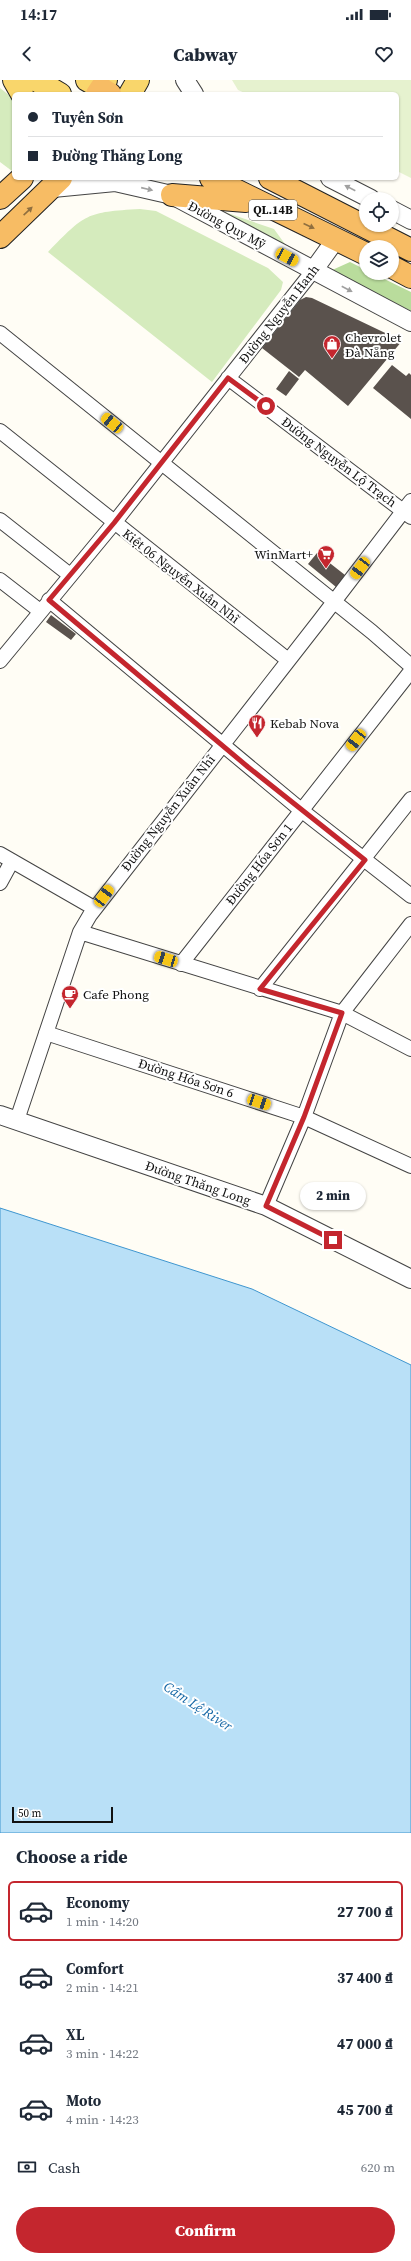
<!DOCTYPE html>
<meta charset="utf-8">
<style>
:root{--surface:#fff;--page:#f6f6f7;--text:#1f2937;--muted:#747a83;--line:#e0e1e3;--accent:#c4262e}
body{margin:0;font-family:"Source Serif 4",serif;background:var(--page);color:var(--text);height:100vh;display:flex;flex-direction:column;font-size:15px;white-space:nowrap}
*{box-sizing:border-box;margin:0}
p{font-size:13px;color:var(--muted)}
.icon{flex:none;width:22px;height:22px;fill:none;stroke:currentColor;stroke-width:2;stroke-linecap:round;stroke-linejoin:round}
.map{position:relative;height:1753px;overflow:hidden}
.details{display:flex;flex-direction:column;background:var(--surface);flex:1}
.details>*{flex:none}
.hud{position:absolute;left:12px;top:12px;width:387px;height:88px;border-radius:6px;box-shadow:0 1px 3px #0004;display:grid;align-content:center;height:88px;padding:0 16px;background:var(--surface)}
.tools{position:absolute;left:359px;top:112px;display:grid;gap:8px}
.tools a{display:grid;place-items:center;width:40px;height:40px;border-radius:50%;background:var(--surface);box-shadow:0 1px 3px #0004;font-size:20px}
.scale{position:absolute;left:12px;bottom:10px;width:101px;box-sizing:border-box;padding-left:4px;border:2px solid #111;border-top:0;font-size:11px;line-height:14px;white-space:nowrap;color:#111;-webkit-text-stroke:3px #fff;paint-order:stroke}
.end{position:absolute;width:18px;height:18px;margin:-9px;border:5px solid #c4262e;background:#fff;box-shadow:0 0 0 2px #fff}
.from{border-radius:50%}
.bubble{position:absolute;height:28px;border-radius:14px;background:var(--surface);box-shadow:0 1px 3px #0004;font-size:13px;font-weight:800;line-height:28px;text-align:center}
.car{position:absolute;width:12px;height:24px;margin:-12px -6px;border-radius:5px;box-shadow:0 0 3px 1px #0007;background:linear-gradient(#f5c518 24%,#345 0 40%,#f5c518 0 76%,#345 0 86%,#f5c518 0)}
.hud b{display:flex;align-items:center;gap:14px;height:38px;font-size:15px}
.hud b+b{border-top:1px solid var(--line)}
.hud i{width:10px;height:10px;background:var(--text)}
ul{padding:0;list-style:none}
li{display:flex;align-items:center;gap:12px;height:60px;margin:0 8px 6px;padding:0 8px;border:2px solid transparent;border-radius:6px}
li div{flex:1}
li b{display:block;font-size:15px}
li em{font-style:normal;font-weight:800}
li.selected{border-color:var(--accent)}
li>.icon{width:36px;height:36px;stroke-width:1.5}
h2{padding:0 16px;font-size:18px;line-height:48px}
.pay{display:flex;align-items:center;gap:10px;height:44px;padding:0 16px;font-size:15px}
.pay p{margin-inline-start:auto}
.action{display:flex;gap:8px;margin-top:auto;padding:8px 16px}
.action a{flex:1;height:46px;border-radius:24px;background:var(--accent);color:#fff;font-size:16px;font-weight:800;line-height:46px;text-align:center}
.status{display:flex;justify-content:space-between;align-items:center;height:28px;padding:0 20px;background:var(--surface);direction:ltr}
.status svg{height:11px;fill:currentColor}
header{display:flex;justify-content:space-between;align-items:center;height:52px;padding:0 16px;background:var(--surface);font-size:18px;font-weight:800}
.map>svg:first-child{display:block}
</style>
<div class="status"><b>14:17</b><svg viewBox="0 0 49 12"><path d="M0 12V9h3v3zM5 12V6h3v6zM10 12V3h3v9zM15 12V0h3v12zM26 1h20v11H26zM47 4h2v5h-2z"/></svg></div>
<header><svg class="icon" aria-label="back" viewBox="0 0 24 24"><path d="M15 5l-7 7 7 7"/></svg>Cabway<svg class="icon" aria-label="heart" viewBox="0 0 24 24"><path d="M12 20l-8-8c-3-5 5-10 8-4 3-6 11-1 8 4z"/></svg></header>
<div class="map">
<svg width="411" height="1753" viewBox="0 0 411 1753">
<rect width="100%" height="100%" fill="#fffdf5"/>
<!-- green -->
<path fill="#d5ebbd" d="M0 8 14 19V87L12 91 0 82Z
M207 126 274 149 290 171Z
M140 129 156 131 268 188 283 202 281 210 212 302 48 172C85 134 86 132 140 129Z"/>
<!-- forest -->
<path fill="#b9dc9c" d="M350 182 366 190V193H372L411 212V231L330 191Z"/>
<!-- pitch -->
<path fill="#e6f2cf" d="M232 0H411V98L397 91V14H247L238 10Z"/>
<!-- water -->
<path fill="#b9e0f7" stroke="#3f96cf" d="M0 1128 252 1209 411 1285V1753H0Z"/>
<!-- building -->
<path fill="#5a524d" d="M306 217 312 218 402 261 348 326 305 290 299 297 262 268 300 220Z
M392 285 406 296 409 293 411 295V339L373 308Z
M289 291 299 299 286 316 276 309Z
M317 473 345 495 336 507 308 484Z
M51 535 76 554 71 560 46 542Z"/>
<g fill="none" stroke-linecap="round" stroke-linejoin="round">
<!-- minor casing -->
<g stroke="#444" stroke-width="16">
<path id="minor" d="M0 253 372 552 411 586
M228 298 411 437
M0 351 288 580
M0 440 70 495
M0 500 40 531
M49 520 301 730 411 816
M0 581 114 443 313 191
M0 774 94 828
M0 803 12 781
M80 852 342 933 411 969
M181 884 411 591
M260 909 411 719
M46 953 304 1037 411 1086
M17 1040 80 852 90 835 320 540 411 421
M266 1126 304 1037 342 933 411 844"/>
</g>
<!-- tertiary casing -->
<g stroke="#444" stroke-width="20">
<path id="tertiary" d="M185 0 194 14
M330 98 371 119
M53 108 115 102 172 115 411 242
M392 130 411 140
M313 191 336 159
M0 1035 266 1126 411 1199"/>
</g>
<!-- primary casing -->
<g stroke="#222" stroke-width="24">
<path id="primary" d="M14 0 22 14
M36 0 60 14
M87 0 101 8 106 0
M130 14 138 0"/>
</g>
<!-- trunk casing -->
<g stroke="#222" stroke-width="24">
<path id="trunk" d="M97 14 101 8 110 14
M211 98 366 174
M270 98 411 170
M172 115 246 121
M0 118 22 98
M0 157 61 98
M392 187 411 197"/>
</g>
<!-- minor -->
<use href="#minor" stroke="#fff" stroke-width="14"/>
<!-- tertiary -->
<use href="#tertiary" stroke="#fff" stroke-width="18"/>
<!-- primary -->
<use href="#primary" stroke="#f9d66b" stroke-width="22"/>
<!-- trunk -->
<use href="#trunk" stroke="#f7bc64" stroke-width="22"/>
</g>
<!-- one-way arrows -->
<defs><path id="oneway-solid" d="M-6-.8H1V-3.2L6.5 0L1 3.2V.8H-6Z"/></defs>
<g fill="#a0a0a0">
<use href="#oneway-solid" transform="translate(350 108) rotate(-153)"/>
<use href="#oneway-solid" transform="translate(147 109) rotate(13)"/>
<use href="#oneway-solid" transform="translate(347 209) rotate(28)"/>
</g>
<g fill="#906f3f">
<use href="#oneway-solid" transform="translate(28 131) rotate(-43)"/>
<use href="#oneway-solid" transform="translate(309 146) rotate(25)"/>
</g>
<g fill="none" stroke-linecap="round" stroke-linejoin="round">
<!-- route -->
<path stroke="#c4262e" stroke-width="5" d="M266 326 228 298 114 443 49 520 248 687 365 780 260 909 342 933 304 1037 266 1126 333 1160"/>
</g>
<!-- icons -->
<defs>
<g id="shop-pin" transform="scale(0.9)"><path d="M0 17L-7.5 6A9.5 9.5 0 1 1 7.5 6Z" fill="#c4262e" stroke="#fff"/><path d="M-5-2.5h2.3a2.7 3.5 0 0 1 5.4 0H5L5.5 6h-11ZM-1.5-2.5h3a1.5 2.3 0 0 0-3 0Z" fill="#fff"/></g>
<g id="supermarket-pin" transform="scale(0.9)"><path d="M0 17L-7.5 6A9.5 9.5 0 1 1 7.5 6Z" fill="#c4262e" stroke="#fff"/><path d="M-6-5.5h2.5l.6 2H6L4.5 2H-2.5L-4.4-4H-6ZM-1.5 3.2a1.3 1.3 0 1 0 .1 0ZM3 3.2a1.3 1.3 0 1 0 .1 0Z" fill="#fff"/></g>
<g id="restaurant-pin" transform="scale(0.9)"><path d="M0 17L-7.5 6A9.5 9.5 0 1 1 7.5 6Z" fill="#c4262e" stroke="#fff"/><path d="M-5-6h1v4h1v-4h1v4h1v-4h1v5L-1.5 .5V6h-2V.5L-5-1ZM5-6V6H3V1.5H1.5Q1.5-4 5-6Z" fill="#fff"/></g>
<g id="cafe-pin" transform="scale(0.9)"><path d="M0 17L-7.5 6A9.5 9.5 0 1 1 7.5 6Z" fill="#c4262e" stroke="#fff"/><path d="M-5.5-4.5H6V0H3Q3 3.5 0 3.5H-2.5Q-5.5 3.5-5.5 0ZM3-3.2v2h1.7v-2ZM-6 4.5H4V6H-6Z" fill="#fff"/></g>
</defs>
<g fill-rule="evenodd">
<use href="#shop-pin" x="332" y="264"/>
<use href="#supermarket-pin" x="326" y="474"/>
<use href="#restaurant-pin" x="257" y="643"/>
<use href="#cafe-pin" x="70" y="914"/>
</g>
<g text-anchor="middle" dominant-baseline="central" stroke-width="4" stroke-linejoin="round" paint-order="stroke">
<!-- shield labels -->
<rect fill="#fff" stroke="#585858" stroke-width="1" x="249" y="120" width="48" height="20" rx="3"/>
<g font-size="12" font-weight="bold" fill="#111">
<text x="273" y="130">QL.14B</text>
</g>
<!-- street labels -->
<g font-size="13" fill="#111" stroke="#fff">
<text transform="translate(227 145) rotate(28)">Đường Quy Mỹ</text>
<text transform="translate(279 234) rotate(-52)">Đường Nguyễn Hanh</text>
<text transform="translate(339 382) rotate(37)">Đường Nguyễn Lộ Trạch</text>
<text transform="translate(181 496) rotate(38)">Kiệt 06 Nguyễn Xuân Nhĩ</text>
<text transform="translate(168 733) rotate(-52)">Đường Nguyễn Xuân Nhĩ</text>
<text transform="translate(259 784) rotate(-52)">Đường Hóa Sơn 1</text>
<text transform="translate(186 998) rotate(18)">Đường Hóa Sơn 6</text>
<text transform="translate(198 1103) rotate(19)">Đường Thăng Long</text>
</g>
<!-- poi labels -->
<g font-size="13" fill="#111" stroke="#fff" text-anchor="start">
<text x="345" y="257">Chevrolet<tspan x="345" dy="15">Đà Nẵng</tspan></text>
<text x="313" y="474" text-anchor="end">WinMart+</text>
<text x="270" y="643">Kebab Nova</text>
<text x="83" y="914">Cafe Phong</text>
</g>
<!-- water labels -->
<g font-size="14" font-style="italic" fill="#1768a6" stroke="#fff">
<text transform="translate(198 1626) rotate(33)">Cẩm Lệ River</text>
</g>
</g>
</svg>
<div class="tools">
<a><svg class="icon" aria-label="locate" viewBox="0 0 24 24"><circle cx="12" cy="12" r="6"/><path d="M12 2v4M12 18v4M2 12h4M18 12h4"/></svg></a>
<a><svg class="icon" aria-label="layers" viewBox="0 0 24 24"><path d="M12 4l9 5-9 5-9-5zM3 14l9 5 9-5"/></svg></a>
</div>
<div class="scale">50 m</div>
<i class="end from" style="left:266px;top:326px"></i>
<i class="end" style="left:333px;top:1160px"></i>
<div class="bubble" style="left:300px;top:1102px;width:66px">2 min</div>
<i class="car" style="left:287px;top:177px;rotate:118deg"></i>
<i class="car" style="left:112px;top:343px;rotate:309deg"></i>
<i class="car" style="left:360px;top:488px;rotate:217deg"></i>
<i class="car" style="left:356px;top:660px;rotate:218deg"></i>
<i class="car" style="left:104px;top:816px;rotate:37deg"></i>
<i class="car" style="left:166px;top:879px;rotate:287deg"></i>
<i class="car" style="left:259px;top:1022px;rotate:108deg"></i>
<div class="hud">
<b><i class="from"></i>Tuyên Sơn</b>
<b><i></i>Đường Thăng Long</b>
</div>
</div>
<section class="details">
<h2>Choose a ride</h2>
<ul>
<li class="selected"><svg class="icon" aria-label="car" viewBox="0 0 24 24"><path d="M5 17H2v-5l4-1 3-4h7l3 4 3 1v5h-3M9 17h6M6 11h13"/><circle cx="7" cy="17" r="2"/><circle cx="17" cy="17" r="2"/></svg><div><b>Economy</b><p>1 min · 14:20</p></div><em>27 700 ₫</em></li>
<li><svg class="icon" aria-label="car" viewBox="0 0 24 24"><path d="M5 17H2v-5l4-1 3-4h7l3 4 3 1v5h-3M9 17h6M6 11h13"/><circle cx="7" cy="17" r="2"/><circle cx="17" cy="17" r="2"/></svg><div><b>Comfort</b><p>2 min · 14:21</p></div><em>37 400 ₫</em></li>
<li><svg class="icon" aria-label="car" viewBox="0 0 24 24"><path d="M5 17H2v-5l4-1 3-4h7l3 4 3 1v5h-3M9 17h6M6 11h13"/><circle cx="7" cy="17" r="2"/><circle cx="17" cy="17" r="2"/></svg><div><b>XL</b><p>3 min · 14:22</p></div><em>47 000 ₫</em></li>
<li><svg class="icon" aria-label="car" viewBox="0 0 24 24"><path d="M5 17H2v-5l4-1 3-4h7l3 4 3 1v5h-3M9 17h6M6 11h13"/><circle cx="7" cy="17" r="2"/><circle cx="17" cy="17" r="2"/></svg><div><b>Moto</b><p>4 min · 14:23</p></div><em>45 700 ₫</em></li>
</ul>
<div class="pay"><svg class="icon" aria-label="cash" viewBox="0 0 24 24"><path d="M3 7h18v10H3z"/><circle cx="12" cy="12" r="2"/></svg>Cash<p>620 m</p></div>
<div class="action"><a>Confirm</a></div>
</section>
